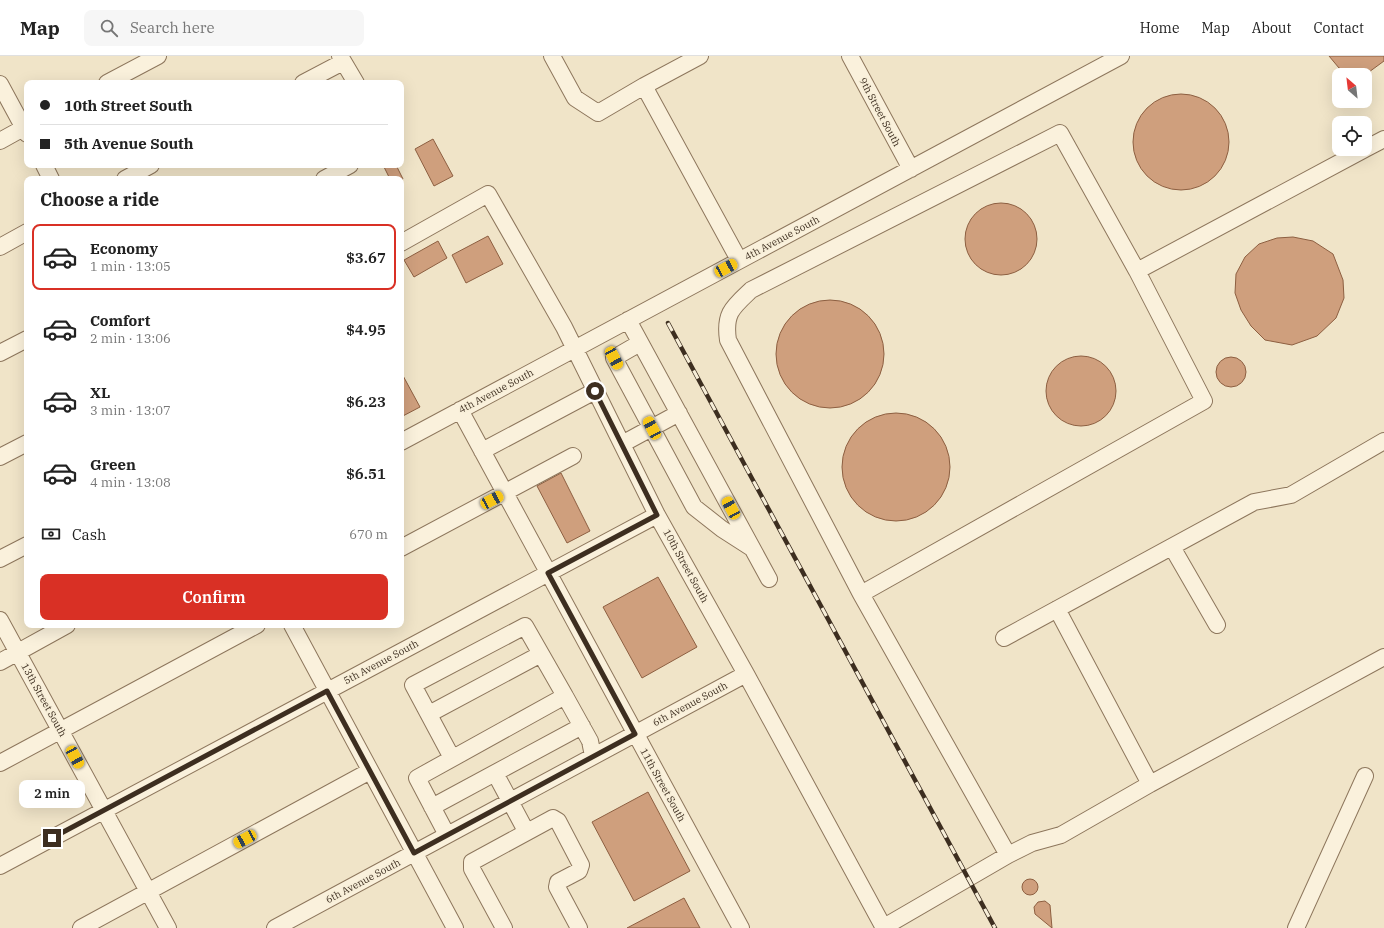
<!DOCTYPE html>
<meta charset="utf-8">
<style>
:root{--surface:#fff;--page:#f6f6f6;--text:#222;--muted:#767676;--line:#e0e0e0;--accent:#d93025}
body{margin:0;font-family:"IBM Plex Serif",serif;background:var(--page);color:var(--text);height:100vh;display:flex;flex-direction:column;font-size:15px;white-space:nowrap}
*{box-sizing:border-box;margin:0}
p{font-size:13px;color:var(--muted)}
.icon{flex:none;width:22px;height:22px;fill:none;stroke:currentColor;stroke-width:2;stroke-linecap:round;stroke-linejoin:round}
.map{position:relative;flex:1;overflow:hidden}
.side{position:absolute;left:24px;top:120px;width:380px;height:452px;display:flex;flex-direction:column;background:var(--surface);border-radius:8px;box-shadow:0 4px 16px #0002}
.side>*{flex:none}
.banner{position:absolute;left:24px;top:24px;width:380px;height:88px;border-radius:8px;box-shadow:0 4px 16px #0002;display:grid;align-content:center;height:88px;padding:0 16px;background:var(--surface)}
.needle{width:26px;rotate:332deg}
.tools{position:absolute;left:1332px;top:12px;display:grid;gap:8px}
.tools a{display:grid;place-items:center;width:40px;height:40px;border-radius:8px;background:var(--surface);box-shadow:0 4px 16px #0002;font-size:20px}
.end{position:absolute;width:18px;height:18px;margin:-9px;border:5px solid #3d2e20;background:#fff;box-shadow:0 0 0 2px #fff}
.from{border-radius:50%}
.bubble{position:absolute;height:28px;border-radius:8px;background:var(--surface);box-shadow:0 4px 16px #0002;font-size:13px;font-weight:600;line-height:28px;text-align:center}
.car{position:absolute;width:12px;height:24px;margin:-12px -6px;border-radius:5px;box-shadow:0 0 3px 1px #0007;background:linear-gradient(#f5c518 24%,#345 0 40%,#f5c518 0 76%,#345 0 86%,#f5c518 0)}
.banner b{display:flex;align-items:center;gap:14px;height:38px;font-size:15px}
.banner b+b{border-top:1px solid var(--line)}
.banner i{width:10px;height:10px;background:var(--text)}
ul{padding:0;list-style:none}
li{display:flex;align-items:center;gap:12px;height:66px;margin:0 8px 6px;padding:0 8px;border:2px solid transparent;border-radius:8px}
li div{flex:1}
li b{display:block;font-size:15px}
li em{font-style:normal;font-weight:600}
li.active{border-color:var(--accent)}
li>.icon{width:36px;height:36px;stroke-width:1.5}
h2{padding:0 16px;font-size:18px;line-height:48px}
.pay{display:flex;align-items:center;gap:10px;height:44px;padding:0 16px;font-size:15px}
.pay p{margin-inline-start:auto}
.button{display:flex;gap:8px;margin-top:auto;padding:8px 16px}
.button a{flex:1;height:46px;border-radius:8px;background:var(--accent);color:#fff;font-size:16px;font-weight:600;line-height:46px;text-align:center}
header{display:flex;align-items:center;gap:24px;box-sizing:border-box;height:56px;padding:0 20px;background:var(--surface);border-bottom:1px solid var(--line)}
header strong{font-size:19px}
nav{display:flex;gap:22px;margin-inline-start:auto;font-size:14px}
.search{width:280px;height:36px;background:var(--page);display:flex;align-items:center;gap:10px;box-sizing:border-box;padding:0 14px;border-radius:8px;color:var(--muted);font-size:15px}
.map>svg:first-child{display:block}
</style>
<header>
<strong>Map</strong>
<div class="search"><svg class="icon" aria-label="search" viewBox="0 0 24 24"><circle cx="10" cy="10" r="6"/><path d="M15 15l6 6"/></svg>Search here</div>
<nav><a>Home</a><a>Map</a><a>About</a><a>Contact</a></nav>
</header>
<div class="map">
<svg width="1384" height="872" viewBox="0 0 1384 872">
<rect width="100%" height="100%" fill="#f0e4c8"/>
<!-- building -->
<path fill="#cf9f7d" stroke="#8d5f41" d="M1329 0H1384V5L1369 16 1353 18 1339 12Z
M1133 86a48 48 0 1 1 96 0a48 48 0 1 1-96 0Z
M433 83 453 120 434 130 415 93Z
M383 109H396L403 123H390Z
M965 183a36 36 0 1 1 72 0a36 36 0 1 1-72 0Z
M488 180 503 208 466 227 452 199Z
M1293 181 1313 185 1333 198 1343 224 1344 242 1336 262 1317 280 1292 289 1265 284 1251 270 1241 254 1235 237 1236 218 1245 201 1259 188 1277 182Z
M438 185 447 202 414 221 404 204Z
M776 298a54 54 0 1 1 108 0a54 54 0 1 1-108 0Z
M1046 335a35 35 0 1 1 70 0a35 35 0 1 1-70 0Z
M1216 316a15 15 0 1 1 30 0a15 15 0 1 1-30 0Z
M401 316 420 351 401 361Z
M842 411a54 54 0 1 1 108 0a54 54 0 1 1-108 0Z
M561 417 590 475 567 487 537 430Z
M658 521 697 591 642 622 603 551Z
M648 736 690 815 634 845 592 766Z
M1022 831a8 8 0 1 1 16 0a8 8 0 1 1-16 0Z
M684 842 700 872H627Z
M1045 845 1050 849 1052 872 1035 858 1034 851 1038 846Z"/>
<g fill="none" stroke-linecap="round" stroke-linejoin="round">
<!-- minor casing -->
<g stroke="#8d765c" stroke-width="18">
<path id="minor" d="M340 0 356 27
M552 0 575 42 598 57 644 30 700 0
M850 0 911 113
M107 27 158 0
M303 27 343 6
M0 28 27 78
M644 30 739 204
M0 85 27 70
M1365 93 1384 83
M44 109 51 123
M125 123 151 109
M324 123 350 109
M401 187 488 138 564 271 657 459 746 618 884 872
M0 191 27 176
M1137 215 1365 93
M628 264 769 523
M640 287 614 302 694 451 722 473 750 491
M0 297 27 283
M460 354 741 872
M401 386 1121 0
M622 388 679 357
M482 395 595 335
M0 401 27 387
M1172 491 1217 569
M401 492 573 400
M0 503 27 489
M861 538 1204 345 1137 215 1060 77 751 234C733 251 724 257 728 284L861 538 1008 799 1032 787 1061 779 1150 728 1384 601
M1057 553 1150 728
M0 564 168 872
M292 569 455 872
M1004 582 1254 446 1291 439 1384 385
M0 606 67 569
M429 658 541 598
M452 702 413 629 525 570 565 640
M0 707 257 569
M495 717 526 775
M432 751 582 670
M447 779 417 722 565 640 590 685 593 700
M0 810 657 459
M884 871 1008 799
M81 872 370 715
M275 872 746 618
M504 872 472 813V806L553 762 558 765 581 809 579 815 558 826 557 831 579 872
M1296 872 1365 720"/>
</g>
<!-- minor -->
<use href="#minor" stroke="#faf1dc" stroke-width="16"/>
<!-- rail casing -->
<g stroke="#3d2e20" stroke-width="4.5">
<path id="rail" d="M668 267 995 872"/>
</g>
<!-- rail -->
<use href="#rail" stroke="#f7eed8" stroke-width="3" stroke-dasharray="9" stroke-linecap="butt"/>
</g>
<g fill="none" stroke-linecap="round" stroke-linejoin="round">
<!-- route -->
<path stroke="#3d2e20" stroke-width="5" d="M52 782 327 635 414 797 635 678 548 517 657 459 595 335"/>
</g>
<g text-anchor="middle" dominant-baseline="central" stroke-width="3" stroke-linejoin="round" paint-order="stroke">
<!-- street labels -->
<g font-size="10" fill="#3d2e20" stroke="#f7eed8">
<text transform="translate(880 56) rotate(62)">9th Street South</text>
<text transform="translate(782 182) rotate(-28)">4th Avenue South</text>
<text transform="translate(496 335) rotate(-28)">4th Avenue South</text>
<text transform="translate(686 510) rotate(61)">10th Street South</text>
<text transform="translate(381 606) rotate(-28)">5th Avenue South</text>
<text transform="translate(44 644) rotate(61)">13th Street South</text>
<text transform="translate(690 648) rotate(-28)">6th Avenue South</text>
<text transform="translate(663 729) rotate(61)">11th Street South</text>
<text transform="translate(363 825) rotate(-28)">6th Avenue South</text>
</g>
</g>
</svg>
<div class="tools">
<a><svg class="needle" viewBox="-14 -14 28 28"><path d="M0-13l5 13h-10z" fill="#e53935"/><path d="M0 13l5-13h-10z" fill="#767676"/></svg></a>
<a><svg class="icon" aria-label="locate" viewBox="0 0 24 24"><circle cx="12" cy="12" r="6"/><path d="M12 2v4M12 18v4M2 12h4M18 12h4"/></svg></a>
</div>
<i class="end from" style="left:595px;top:335px"></i>
<i class="end" style="left:52px;top:782px"></i>
<div class="bubble" style="left:19px;top:724px;width:66px">2 min</div>
<i class="car" style="left:726px;top:212px;rotate:62deg"></i>
<i class="car" style="left:614px;top:302px;rotate:152deg"></i>
<i class="car" style="left:652px;top:372px;rotate:332deg"></i>
<i class="car" style="left:492px;top:444px;rotate:62deg"></i>
<i class="car" style="left:731px;top:452px;rotate:331deg"></i>
<i class="car" style="left:75px;top:701px;rotate:151deg"></i>
<i class="car" style="left:245px;top:783px;rotate:242deg"></i>
<div class="banner">
<b><i class="from"></i>10th Street South</b>
<b><i></i>5th Avenue South</b>
</div>
<section class="side">
<h2>Choose a ride</h2>
<ul>
<li class="active"><svg class="icon" aria-label="car" viewBox="0 0 24 24"><path d="M5 17H2v-5l4-1 3-4h7l3 4 3 1v5h-3M9 17h6M6 11h13"/><circle cx="7" cy="17" r="2"/><circle cx="17" cy="17" r="2"/></svg><div><b>Economy</b><p>1 min · 13:05</p></div><em>$3.67</em></li>
<li><svg class="icon" aria-label="car" viewBox="0 0 24 24"><path d="M5 17H2v-5l4-1 3-4h7l3 4 3 1v5h-3M9 17h6M6 11h13"/><circle cx="7" cy="17" r="2"/><circle cx="17" cy="17" r="2"/></svg><div><b>Comfort</b><p>2 min · 13:06</p></div><em>$4.95</em></li>
<li><svg class="icon" aria-label="car" viewBox="0 0 24 24"><path d="M5 17H2v-5l4-1 3-4h7l3 4 3 1v5h-3M9 17h6M6 11h13"/><circle cx="7" cy="17" r="2"/><circle cx="17" cy="17" r="2"/></svg><div><b>XL</b><p>3 min · 13:07</p></div><em>$6.23</em></li>
<li><svg class="icon" aria-label="car" viewBox="0 0 24 24"><path d="M5 17H2v-5l4-1 3-4h7l3 4 3 1v5h-3M9 17h6M6 11h13"/><circle cx="7" cy="17" r="2"/><circle cx="17" cy="17" r="2"/></svg><div><b>Green</b><p>4 min · 13:08</p></div><em>$6.51</em></li>
</ul>
<div class="pay"><svg class="icon" aria-label="cash" viewBox="0 0 24 24"><path d="M3 7h18v10H3z"/><circle cx="12" cy="12" r="2"/></svg>Cash<p>670 m</p></div>
<div class="button"><a>Confirm</a></div>
</section>
</div>
